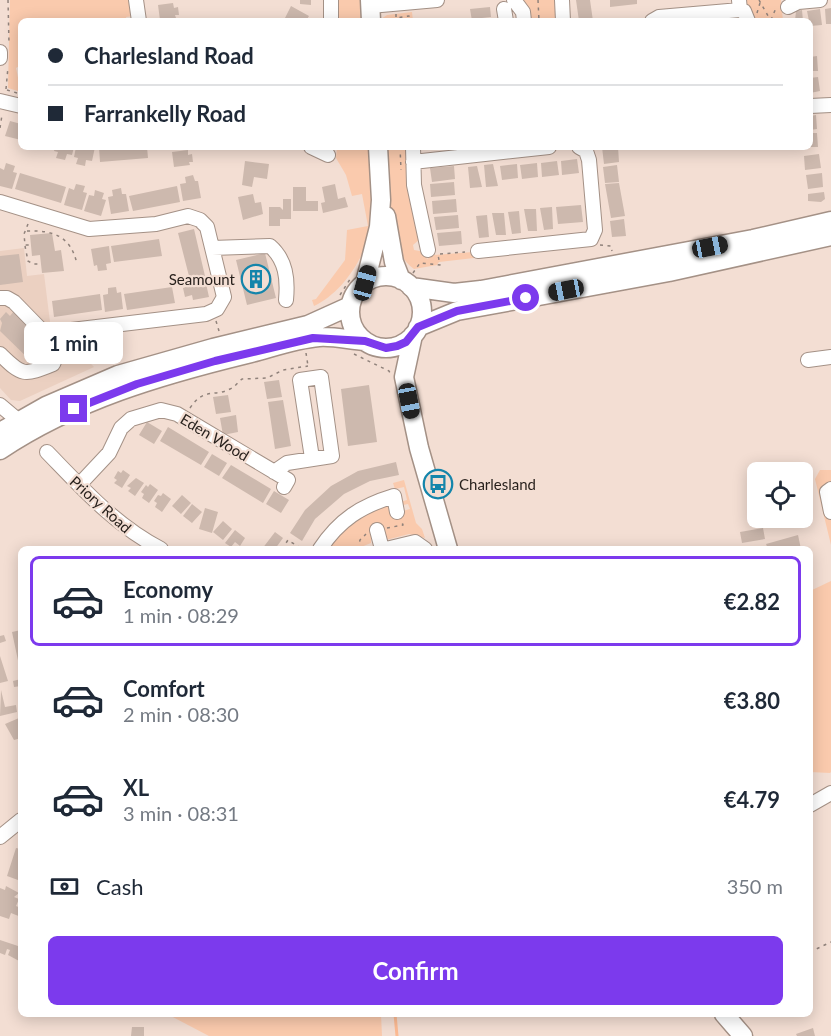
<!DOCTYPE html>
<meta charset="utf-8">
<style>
:root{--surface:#fff;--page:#f6f6f7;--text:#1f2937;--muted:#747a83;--line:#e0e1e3;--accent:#7c3aed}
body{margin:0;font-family:Lato,sans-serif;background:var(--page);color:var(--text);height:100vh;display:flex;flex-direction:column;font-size:22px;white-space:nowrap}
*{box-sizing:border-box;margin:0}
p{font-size:20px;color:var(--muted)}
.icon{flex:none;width:33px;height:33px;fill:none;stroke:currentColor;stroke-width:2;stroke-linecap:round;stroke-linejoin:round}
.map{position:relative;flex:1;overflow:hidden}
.side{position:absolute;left:18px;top:546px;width:795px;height:471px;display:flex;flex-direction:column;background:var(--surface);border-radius:9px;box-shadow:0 3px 15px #0003}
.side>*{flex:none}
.hud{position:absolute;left:18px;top:18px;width:795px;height:132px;border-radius:9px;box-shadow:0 3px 15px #0003;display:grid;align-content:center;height:132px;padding:0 30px;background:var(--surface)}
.tools{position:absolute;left:747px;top:462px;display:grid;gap:12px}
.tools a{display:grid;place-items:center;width:66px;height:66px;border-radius:9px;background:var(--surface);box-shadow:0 3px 15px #0003;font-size:30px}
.end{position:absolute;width:27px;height:27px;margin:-14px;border:8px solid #7c3aed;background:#fff;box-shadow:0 0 0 3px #fff}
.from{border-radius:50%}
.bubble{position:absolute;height:42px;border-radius:9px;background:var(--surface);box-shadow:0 3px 15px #0003;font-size:20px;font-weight:700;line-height:42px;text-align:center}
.car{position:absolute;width:18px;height:36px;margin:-18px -9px;border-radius:8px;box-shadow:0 0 4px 2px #0007;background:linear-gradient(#222 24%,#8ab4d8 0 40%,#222 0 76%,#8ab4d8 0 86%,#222 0)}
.hud b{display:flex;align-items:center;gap:21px;height:57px;font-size:22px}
.hud b+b{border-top:2px solid var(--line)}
.hud i{width:15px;height:15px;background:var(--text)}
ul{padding:10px 0 0;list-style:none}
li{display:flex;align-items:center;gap:18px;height:90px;margin:0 12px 9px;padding:0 18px;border:3px solid transparent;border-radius:9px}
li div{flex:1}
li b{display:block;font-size:22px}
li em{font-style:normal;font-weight:700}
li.on{border-color:var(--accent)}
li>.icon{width:54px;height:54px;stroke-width:1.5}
.pay{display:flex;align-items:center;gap:15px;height:66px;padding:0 30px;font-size:22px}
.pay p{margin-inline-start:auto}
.cta{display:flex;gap:12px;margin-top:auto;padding:12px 30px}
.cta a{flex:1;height:69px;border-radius:9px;background:var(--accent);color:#fff;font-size:24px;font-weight:700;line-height:69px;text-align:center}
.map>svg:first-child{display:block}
</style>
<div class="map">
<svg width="831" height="1036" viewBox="0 0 831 1036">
<rect width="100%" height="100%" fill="#f3ded3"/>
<!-- built -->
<path fill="#ebd0c1" d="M24 248 27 276 44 274 50 322 94 367 20 401 11 400 0 388V251Z"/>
<!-- green -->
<path fill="#facaad" d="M10 0H130L133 16 126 17 127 21H21V65L16 68 21 92 8 88Z
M334 0H360L361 21H334Z
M524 0H558L559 21H531Z
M744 0H781L783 21H753L752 10Z
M412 12 413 21H378L387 15Z
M337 147H368C369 172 375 201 371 226 366 257 342 293 314 306L312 300 316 299 345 260 347 230 368 226 362 194 352 196 346 175 336 158Z
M386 147H410L420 239 413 245 414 250 425 252 427 259 434 255 473 252 477 249 474 258 439 262 437 265 414 269C384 249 388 181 386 147Z
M820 470H831V545L815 479Z
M404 480 416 523 422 529 425 538 409 534 382 541 371 532V543L356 549H325C341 527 361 512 387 505L392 514 410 509 408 504 398 506 400 502 407 500 404 487 395 489 393 483Z
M831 581V772L830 773 810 772V591Z
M167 1014H381L382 1036H209Z"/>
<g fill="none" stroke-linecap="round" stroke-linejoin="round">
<!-- stream -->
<path stroke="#fdbb93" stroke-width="3" d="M395 1014 397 1036"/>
</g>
<!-- building -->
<path fill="#cdb9ae" d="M300 0H311V5L300 4Z
M576 0H590L593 21H579Z
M610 0H637V4L610 7Z
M173 3 174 8 178 7 179 15H175L176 18 160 20 158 5Z
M291 6 309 16 306 21H291L285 18Z
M490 7 491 17 482 18 483 21H472L470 9Z
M831 8V24H826L825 9Z
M820 9 822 25 810 26 807 11Z
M802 10 803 21H795L796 11Z
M446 18 447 21H426V19Z
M817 56 818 71H810V57Z
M818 77 820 91 810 93V78Z
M816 115 817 129 810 130V116Z
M10 121 21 124V140L5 136Z
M810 133H817L818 147H810Z
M55 147H74L72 155 67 154 65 160 56 158 58 152 54 151Z
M76 147H95L92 161 86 160 85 166 76 164 78 158 74 157Z
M99 147H147L148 158 100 162Z
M602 147H618L619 162 604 164Z
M188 150V155L192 154 193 162H189L190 165 174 167 172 152Z
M819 154 821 168 805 170 804 156Z
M577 159 579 173 562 175 561 161Z
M245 161 269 164 267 179 254 177 252 187 242 185Z
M557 161 559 175 542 177 541 163Z
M6 163 15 166 13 172 17 173 12 189 0 186V168L4 170Z
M537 163 538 177 522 179 520 165Z
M493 164 498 186 486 187 484 165Z
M517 164 518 178 502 180 500 166Z
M617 165 619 182 605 183 603 167Z
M454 166 455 179 432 182 430 168Z
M477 166 482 187 470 188 468 167Z
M20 173 66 187 61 203 15 189Z
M822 173 823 187 808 189 806 175Z
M193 175 195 181H198L201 198 183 201 180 184 186 183 185 177Z
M454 182 455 195 431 197 430 184Z
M619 183 625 216 611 218 605 184Z
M76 184 85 186 83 192 87 193 82 210 64 205 69 188 74 190Z
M335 184 338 199 345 197 348 207 323 213 321 203 325 202 322 187Z
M177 186 180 202 133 211 129 196Z
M293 187H306V201H318V211H293Z
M121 188 122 194H126L129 211 111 214 108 197 113 196 112 190Z
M95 190 104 193 102 199 106 200 101 216 84 211 89 195 94 196Z
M824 192 825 199 821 202 808 201V194Z
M253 194 255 203 261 202 263 214 243 220 238 197Z
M283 199H291V219H280V226H269V207H280L283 210Z
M456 199 457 212 433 214 432 201Z
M581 205 583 222 558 224 556 207Z
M552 207 553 229 544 230 540 208Z
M524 209H536L537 231H528Z
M519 211 521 233 512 234 508 212Z
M492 213H504L506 235H496Z
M458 215 459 228 436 230 434 217Z
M487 215 489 237 479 238 476 216Z
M624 219 626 236 612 237 610 221Z
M194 229 205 276 190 280 178 233Z
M461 231 462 244 439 246 437 233Z
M52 233 55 251 61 250 64 271 42 273 40 255 32 256 30 235Z
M159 239 162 256 114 262 111 246Z
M109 246 111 263 106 264 107 270 98 271 97 265 94 266 91 249Z
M265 253 276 298 247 305 236 260Z
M19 254 23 282 0 285V256Z
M205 279 209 297 193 300 192 295 185 297 183 288 189 286 188 283Z
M116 287 117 293 121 292 123 309 105 312 103 295 108 294V288Z
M172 287 175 303 127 310 124 294Z
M100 294 102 310 54 317 52 301Z
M14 311 51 349 47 354 50 357 43 363 40 360 35 365 0 331 2 323 0 319 6 312 10 316Z
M279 380 282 397 267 399 264 382Z
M369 385 377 442 348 446 341 389Z
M228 395 231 412 216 414 213 397Z
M283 400 291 446 275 449 268 402Z
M236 415 238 432 223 435 220 418Z
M147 422 162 431 154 444 139 435Z
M168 427 209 452 201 465 160 441Z
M212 454 227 463 219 476 204 467Z
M396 462 399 475 370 481 344 494 315 519 302 541 290 533 305 510 331 486 358 471Z
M231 465 271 489 263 503 222 478Z
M123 470 130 475 122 488 114 483 117 480 114 478 118 471 121 473Z
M136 478 144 483 135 496 128 491 131 488 127 486Z
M150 484 158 490 149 503 142 498 144 494 141 492 146 485 148 487Z
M274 491 289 500 281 513 266 504Z
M163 493 171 499 162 512 155 507 157 503 154 501 158 495 161 496Z
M182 495 191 503 181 514 172 506Z
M192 504 202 512 192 523 183 516Z
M205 508 218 512 212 533 199 529Z
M223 521 232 529 223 540 213 532Z
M763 528 765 539 742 543 740 532Z
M235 530 245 538 240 546 235 542 231 547 225 543Z
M275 532 283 538 275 549H262Z
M798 535 801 549H768L766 544Z
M21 630V670H20L12 632Z
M4 635 6 641 0 643V636Z
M0 656 8 681 0 683Z
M21 679V686L14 687 13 681Z
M1 690 5 707 16 705 17 712 0 716Z
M19 718 21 738 14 740 5 724Z
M16 848 21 849 18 880 7 876Z
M6 886 19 893 14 897 19 899 16 906 21 908V917L11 913 9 919 0 916V888L5 890Z
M0 940 21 947V962L8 955 10 950 7 949 5 955 0 953Z
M132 1027H144V1036H131Z
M813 1028 815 1036H797L796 1034Z"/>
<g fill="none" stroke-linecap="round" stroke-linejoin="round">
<!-- minor casing -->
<g stroke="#a49186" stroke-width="16">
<path id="minor" d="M136 0 139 21
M514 0 523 12 524 21
M562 0 563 21
M739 0 740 10 744 11 748 21
M370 6 437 0
M788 7 798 2 820 0
M504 9 506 21
M331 21V0
M652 21 659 17 740 10
M0 52V58
M0 101 21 106
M810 106 831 105
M311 147 328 155
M413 147 414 185 428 250
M413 162 549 147
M0 202 89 229 156 224 188 216 200 220 207 227 224 297 217 309 206 314 63 331
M212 248 270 246C286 260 288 279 286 300
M478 251 591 239 595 230 589 160 586 151 579 147
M0 298H7L14 302 56 345 58 352 53 364C24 376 22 376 0 354
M96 327 98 345
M808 360 831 357
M0 405 19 421
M47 452C82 488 116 526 161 549
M274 472 287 463 332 456 321 377 300 380 312 458
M79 485 109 453 121 428 131 419 161 410 177 414 288 480 284 487
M831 489 827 492 831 512
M377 530 382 549
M320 549C339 520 361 506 394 496L397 512
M386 549 415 542 425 549
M810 805 831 793
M0 837 21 820"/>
</g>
<!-- major casing -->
<g stroke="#a49186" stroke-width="21">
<path id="major" d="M370 0 371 21
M386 216 394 262 401 280
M350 312a36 36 0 1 1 72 0a36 36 0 1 1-72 0Z
M365 283 379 227 381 200 378 147
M411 287 454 293 481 290 753 239 831 221
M418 327 457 311 669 272 831 236
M413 335 404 377 419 448 448 549
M0 432 46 406 118 375 213 348 308 325 350 306
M0 450C75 400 161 375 247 354 271 348 295 339 319 337 334 336 350 340 365 341
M724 1014 743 1036"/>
</g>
<!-- path -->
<path stroke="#90827b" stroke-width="1.5" stroke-dasharray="3 4.5" stroke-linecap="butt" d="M8 0 9 44
M538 0 539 21
M759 0 771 21
M757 13 760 3
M396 14V18L409 16V21
M771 20 776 8
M6 89 8 67
M7 90 17 93
M0 128 2 115
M400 147 401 170
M28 224 24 234 25 245H31
M27 231C53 230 71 236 77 264
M600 245 611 246 612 251
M25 246 28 261 33 264H41
M440 254 465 252
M413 273 420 263 440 265 438 255
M340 295 352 276
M216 321 219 331
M306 353 308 366
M354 354 389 371 391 375
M190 408C204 387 215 397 230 389 235 387 238 382 242 379L267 378 283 370 308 366
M387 528 403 525 402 522
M282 549 288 540 302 549
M358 549 360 540 366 534
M810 952 831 942"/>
<!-- minor -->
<use href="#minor" stroke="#fff" stroke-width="14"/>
<!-- major -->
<use href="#major" stroke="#fff" stroke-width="18"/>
</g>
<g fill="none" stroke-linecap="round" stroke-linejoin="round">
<!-- route -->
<path stroke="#7c3aed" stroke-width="8" d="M74 409 137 384 215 361 313 338 365 341 386 348 397 346 406 342 418 327 457 311 526 298"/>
</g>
<!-- icons -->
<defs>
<g id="building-ring" transform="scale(1.5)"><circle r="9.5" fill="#f3ded3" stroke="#1485ab" stroke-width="1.5"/><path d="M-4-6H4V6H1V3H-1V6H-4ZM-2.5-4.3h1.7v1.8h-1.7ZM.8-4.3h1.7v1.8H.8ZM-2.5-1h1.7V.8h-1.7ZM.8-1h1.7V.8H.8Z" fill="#1485ab"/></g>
<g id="bus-ring" transform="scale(1.5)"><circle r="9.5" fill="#f3ded3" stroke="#1485ab" stroke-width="1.5"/><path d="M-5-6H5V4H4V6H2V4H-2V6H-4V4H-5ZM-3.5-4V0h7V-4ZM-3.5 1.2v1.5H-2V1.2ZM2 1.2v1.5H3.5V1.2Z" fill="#1485ab"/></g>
</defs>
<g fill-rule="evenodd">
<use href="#building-ring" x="256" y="279"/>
<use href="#bus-ring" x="438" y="484"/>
</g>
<g text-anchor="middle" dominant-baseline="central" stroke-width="4.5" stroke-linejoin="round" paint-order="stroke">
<!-- poi labels -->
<g font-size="15" fill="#261f1b" stroke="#f3ded3" text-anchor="end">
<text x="235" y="279">Seamount</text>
<text x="459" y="484" text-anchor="start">Charlesland</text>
</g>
<!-- street labels -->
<g font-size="15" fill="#261f1b" stroke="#f3ded3">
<text transform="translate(215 437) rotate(31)">Eden Wood</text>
<text transform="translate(101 504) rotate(42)">Priory Road</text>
</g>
</g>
</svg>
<div class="tools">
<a><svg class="icon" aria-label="locate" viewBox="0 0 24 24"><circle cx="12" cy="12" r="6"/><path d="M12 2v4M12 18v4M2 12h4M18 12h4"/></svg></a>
</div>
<i class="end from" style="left:526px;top:298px"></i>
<i class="end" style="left:74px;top:409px"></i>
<div class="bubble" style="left:24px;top:322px;width:99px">1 min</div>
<i class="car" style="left:710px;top:247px;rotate:79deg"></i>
<i class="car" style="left:365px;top:283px;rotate:15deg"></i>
<i class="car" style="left:566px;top:290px;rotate:259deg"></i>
<i class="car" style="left:409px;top:401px;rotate:169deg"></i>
<div class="hud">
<b><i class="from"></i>Charlesland Road</b>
<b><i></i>Farrankelly Road</b>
</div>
<section class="side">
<ul>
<li class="on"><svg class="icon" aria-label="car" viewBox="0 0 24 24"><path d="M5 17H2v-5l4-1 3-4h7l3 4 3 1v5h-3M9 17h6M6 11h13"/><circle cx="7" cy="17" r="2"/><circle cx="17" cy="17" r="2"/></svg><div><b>Economy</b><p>1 min · 08:29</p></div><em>€2.82</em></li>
<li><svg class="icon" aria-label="car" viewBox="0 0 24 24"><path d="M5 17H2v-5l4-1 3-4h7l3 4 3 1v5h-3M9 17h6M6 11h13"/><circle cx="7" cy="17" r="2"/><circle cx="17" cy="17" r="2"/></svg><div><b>Comfort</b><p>2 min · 08:30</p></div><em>€3.80</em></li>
<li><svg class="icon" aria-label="car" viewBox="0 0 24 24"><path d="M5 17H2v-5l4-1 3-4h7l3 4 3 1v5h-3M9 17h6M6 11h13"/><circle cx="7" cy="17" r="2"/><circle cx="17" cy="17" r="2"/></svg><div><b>XL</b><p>3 min · 08:31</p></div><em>€4.79</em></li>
</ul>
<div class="pay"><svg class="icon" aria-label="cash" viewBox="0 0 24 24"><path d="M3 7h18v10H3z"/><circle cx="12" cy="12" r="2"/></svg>Cash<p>350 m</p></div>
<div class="cta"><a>Confirm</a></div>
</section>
</div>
